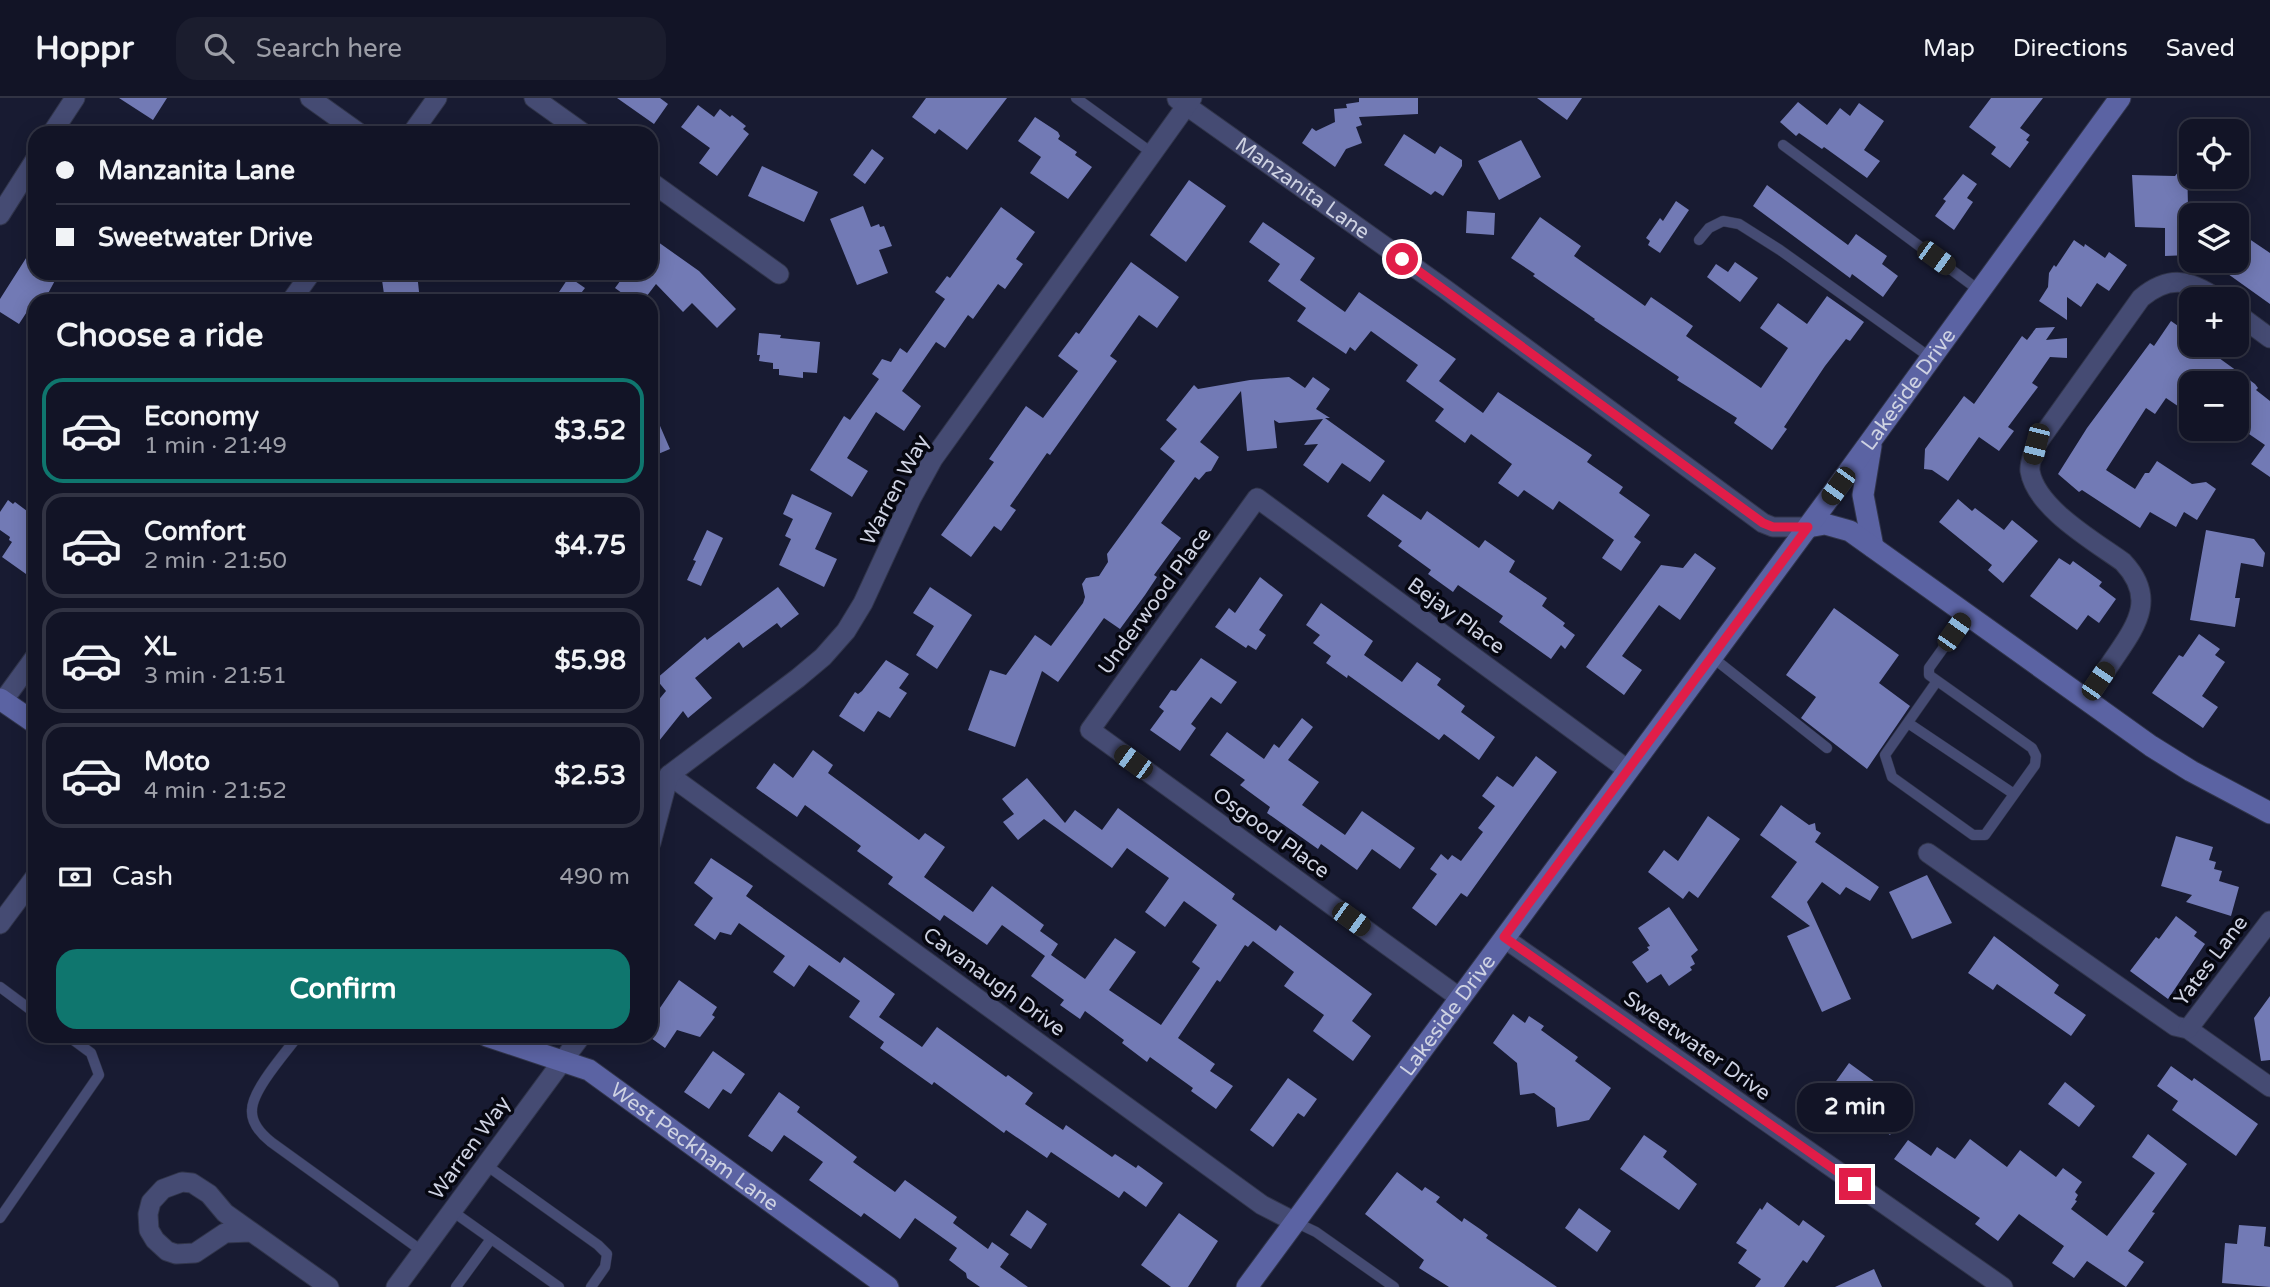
<!DOCTYPE html>
<meta charset="utf-8">
<style>
:root{--surface:#121426;--page:#1b1d2e;--text:#f1f3f6;--muted:#9c9ea7;--line:#313343;--accent:#0f766e}
body{margin:0;font-family:"Varela Round",sans-serif;background:var(--page);color:var(--text);height:100vh;display:flex;flex-direction:column;font-size:26px;white-space:nowrap}
*{box-sizing:border-box;margin:0}
p{font-size:23px;color:var(--muted)}
.icon{flex:none;width:38px;height:38px;fill:none;stroke:currentColor;stroke-width:2;stroke-linecap:round;stroke-linejoin:round}
.map{position:relative;flex:1;overflow:hidden}
.panel{position:absolute;left:28px;top:196px;width:630px;height:749px;display:flex;flex-direction:column;background:var(--surface);border-radius:21px;box-shadow:0 4px 18px #0003,0 0 0 2px var(--line)}
.panel>*{flex:none}
.hud{position:absolute;left:28px;top:28px;width:630px;height:154px;border-radius:21px;box-shadow:0 4px 18px #0003,0 0 0 2px var(--line);display:grid;align-content:center;height:154px;padding:0 28px;background:var(--surface)}
.buttons{position:absolute;left:2179px;top:21px;display:grid;gap:14px}
.buttons a{display:grid;place-items:center;width:70px;height:70px;border-radius:14px;background:var(--surface);box-shadow:0 4px 18px #0003,0 0 0 2px var(--line);font-size:35px}
.end{position:absolute;width:32px;height:32px;margin:-16px;border:9px solid #e11d48;background:#fff;box-shadow:0 0 0 4px #fff}
.from{border-radius:50%}
.bubble{position:absolute;height:49px;border-radius:21px;background:var(--surface);box-shadow:0 4px 18px #0003,0 0 0 2px var(--line);font-size:23px;font-weight:700;line-height:49px;text-align:center}
.car{position:absolute;width:21px;height:42px;margin:-21px -10px;border-radius:9px;box-shadow:0 0 5px 2px #0007;background:linear-gradient(#222 24%,#8ab4d8 0 40%,#222 0 76%,#8ab4d8 0 86%,#222 0)}
.hud b{display:flex;align-items:center;gap:24px;height:66px;font-size:26px}
.hud b+b{border-top:2px solid var(--line)}
.hud i{width:18px;height:18px;background:var(--text)}
ul{padding:0;list-style:none}
li{display:flex;align-items:center;gap:21px;height:105px;margin:0 14px 10px;padding:0 14px;border:4px solid var(--line);border-radius:21px}
li div{flex:1}
li b{display:block;font-size:26px}
li em{font-style:normal;font-weight:700}
li.on{border-color:var(--accent)}
li>.icon{width:63px;height:63px;stroke-width:1.5}
h2{padding:0 28px;font-size:32px;line-height:84px}
.pay{display:flex;align-items:center;gap:18px;height:77px;padding:0 28px;font-size:26px}
.pay p{margin-inline-start:auto}
.button{display:flex;gap:14px;margin-top:auto;padding:14px 28px}
.button a{flex:1;height:80px;border-radius:21px;background:var(--accent);color:#fff;font-size:28px;font-weight:700;line-height:80px;text-align:center}
header{display:flex;align-items:center;gap:42px;box-sizing:border-box;height:98px;padding:0 35px;background:var(--surface);border-bottom:2px solid var(--line)}
header strong{font-size:33px}
nav{display:flex;gap:38px;margin-inline-start:auto;font-size:24px}
.search{width:490px;height:63px;background:var(--page);display:flex;align-items:center;gap:18px;box-sizing:border-box;padding:0 24px;border-radius:21px;color:var(--muted);font-size:26px}
.map>svg:first-child{display:block}
</style>
<header>
<strong>Hoppr</strong>
<div class="search"><svg class="icon" aria-label="search" viewBox="0 0 24 24"><circle cx="10" cy="10" r="6"/><path d="M15 15l6 6"/></svg>Search here</div>
<nav><a>Map</a><a>Directions</a><a>Saved</a></nav>
</header>
<div class="map">
<svg width="2270" height="1189" viewBox="0 0 2270 1189">
<rect width="100%" height="100%" fill="#181b32"/>
<!-- building -->
<path fill="#727ab5" d="M119 0H167L153 22Z
M617 0H660L668 6 654 26Z
M926 0H1007L967 52 939 31 935 36 912 19Z
M1359 0H1418V16L1359 19 1362 27 1356 29 1362 45 1346 51 1335 69 1302 45 1312 30 1316 33 1335 24 1334 11 1347 10 1346 6 1359 4Z
M1537 0H1582L1567 22Z
M1991 0H2043L2020 30 2030 37 2026 42 2029 44 2010 70 1991 56 1996 49 1969 29Z
M1798 4 1827 27 1840 10 1850 18 1859 5 1884 23 1864 52 1880 63 1867 80 1824 49 1822 51 1799 35 1796 38 1780 24Z
M698 7 714 19 720 11 730 19 732 17 746 28 743 31 749 36 717 78 699 65 710 50 681 29Z
M1035 19 1058 34 1060 38 1058 41 1077 54 1075 57 1092 69 1068 101 1030 75 1041 59 1018 43Z
M1404 36 1435 56 1440 48 1462 62V68L1443 98 1435 93 1431 97 1384 67Z
M1521 42 1541 79 1499 102 1478 63Z
M872 51 884 60 865 86 853 77Z
M2187 63 2189 157 2165 158V130L2135 129 2132 77 2175 78Z
M762 68 818 94 804 124 748 98Z
M1963 76 1977 86 1967 100 1973 104 1954 132 1935 118 1946 103 1943 101Z
M1189 82 1226 108 1186 164 1150 137Z
M1767 87 1848 147 1856 136 1887 158 1882 166 1898 178 1883 199 1852 176 1850 180 1753 108Z
M1676 103 1689 112 1660 155 1648 147 1650 143 1646 140 1660 120 1663 123Z
M863 108 871 129 879 126 880 129 884 128 892 148 879 152 888 175 857 187 830 121Z
M1001 109 1035 134 1016 161 1023 166 1005 191 998 186 973 221 968 217 945 250 936 244 902 293 921 308 904 333 876 314 847 360 868 373 852 399 810 372 844 318 850 322 879 281 872 276 882 261 891 264 900 250 907 255 945 201 935 194 947 178 950 180Z
M1467 113 1495 115 1494 137 1466 135Z
M1540 119 1581 148 1574 158 1645 208 1651 199 1693 228 1686 238 1761 290 1788 250 1760 230 1778 205 1807 226 1827 198 1864 224 1850 243 1846 241 1825 268 1784 329 1787 331 1772 352 1734 325 1737 320 1677 282 1679 279 1594 222 1595 221 1533 178 1535 176 1511 160Z
M1263 124 1315 160 1300 182 1345 214 1359 194 1456 261 1439 283 1483 315 1498 294 1592 357 1587 364 1623 389 1619 395 1650 417 1634 439 1641 444 1621 473 1602 460 1614 442 1559 403 1553 412 1524 392 1518 399 1498 385 1512 366 1471 336 1465 345 1435 323 1444 311 1406 283 1418 267 1371 233 1355 253 1350 249 1346 256 1297 223 1306 210 1268 183 1280 166 1249 144Z
M2236 132 2270 155V206L2228 176V170L2233 163H2236Z
M651 139 699 173 736 211 717 230 692 205 683 214 656 186 643 203H633L615 190 626 175H651Z
M2074 142 2084 149 2085 146 2105 160 2109 154 2127 167 2109 193 2097 185 2081 209 2067 199V222L2039 203 2048 189 2049 175 2054 167 2056 169Z
M35 146V175H59L44 203H34L19 226 0 214V201Z
M1131 164 1179 199 1157 230 1139 217 1110 258 1117 263 1050 357 1047 355 1010 408 1016 412 1001 433 994 428 971 459 941 437 994 364 989 361 1026 308 1043 320 1078 273 1058 258 1076 234 1079 236Z
M1735 164 1758 180 1740 204 1707 179 1716 166 1728 174Z
M381 175H417L420 203H385Z
M569 179 585 190 575 203H571L559 194Z
M2171 223 2191 237V247H2201L2255 286 2258 290 2256 292 2270 303V379L2251 366 2265 347 2236 327V285H2191V317L2166 300 2155 316 2146 310 2106 372 2135 391 2145 375H2149L2157 363 2192 386 2206 384 2216 391 2197 422 2184 414 2176 429 2150 414 2140 430 2082 392 2079 394 2058 376 2087 330 2150 245 2154 248Z
M2055 229 2046 242 2067 240V260L2050 259 2032 285 2038 289 2008 329 2014 333 1999 353 1979 339 1948 383 1932 372 1924 371 1925 351 1964 298 1974 306 2022 238 2027 242 2036 230Z
M759 235 781 237 780 240 820 244 817 275 803 274V280L779 277V271H773V265L759 263 760 257H757Z
M1289 279 1305 290 1313 279 1330 291 1316 311 1330 320H1325L1385 363 1370 384 1342 365 1328 385 1303 367 1318 346 1304 347 1323 321 1279 325 1274 322 1277 350 1247 353 1241 293 1200 344 1219 359 1211 373 1206 374 1199 382 1195 379 1161 425 1181 440 1154 477 1157 479 1145 497 1120 531 1104 520 1058 584 1042 573 1015 649 968 632 990 572 1006 577 1035 537 1051 548 1083 505 1085 499 1082 486 1086 480 1099 478 1108 464 1107 456 1175 363 1160 351 1177 331 1166 322 1194 287 1198 291 1250 282Z
M651 307 670 351 651 359Z
M792 396 832 415 815 451 837 461 824 489 779 467 791 441 785 438 793 421 783 416Z
M1383 396 1421 422 1427 413 1479 450 1485 442 1515 463 1509 474 1547 500 1542 508 1565 525 1563 528 1575 537 1565 551 1561 547 1551 561 1499 524 1503 518 1458 487 1453 494 1428 476 1431 472 1398 448 1402 443 1367 418Z
M1958 401 1972 413 1975 410 2004 432 2012 422 2038 443 2003 485 1988 472 1992 467 1939 424Z
M8 402 13 406 15 404 35 419V463L26 476 2 459 12 444 9 442 10 439 0 432V414Z
M707 432 723 440 701 488 687 482 696 463 693 462Z
M2206 432 2254 441 2265 455 2263 469 2241 465 2235 500H2240L2235 529 2190 522Z
M1695 455 1716 470 1680 522 1659 507 1622 558 1642 572 1624 597 1586 569 1661 467 1683 470Z
M2059 460 2070 467 2073 463 2102 484 2099 488 2116 501 2099 525 2088 517 2077 532 2030 498Z
M1260 479 1283 497 1259 532 1266 537 1256 552 1248 547 1246 550 1215 529 1229 510 1235 515Z
M778 489 799 516 781 530 777 525 743 550 739 544 695 580 712 600 688 620 683 613 651 653V611L666 593 656 581 705 539 707 542Z
M930 489 972 517 937 571 916 557 934 528 913 515Z
M1321 505 1373 543 1364 557 1402 584 1417 564 1441 581 1437 587 1465 608 1461 614 1495 639 1479 662 1444 636 1439 642 1348 577 1347 580 1326 565 1331 558 1313 545 1320 537 1306 527Z
M1834 510 1899 557 1879 585 1910 608 1867 671 1801 620 1816 599 1786 577Z
M2199 536 2220 551 2215 557 2225 564 2202 598 2218 609 2203 630 2152 595 2179 557 2183 559Z
M1201 560 1237 584 1221 606 1211 599 1191 626 1196 630 1180 653 1150 632 1164 613 1159 609 1171 592 1176 593Z
M886 562 909 576 899 590 907 595 890 620 878 613 864 634 839 618 855 594 858 596 862 593Z
M1302 620 1313 629 1288 662 1319 684 1302 707 1345 737 1362 713 1415 750 1400 771 1372 751 1357 772 1321 746 1318 751 1267 715 1270 709 1240 687 1245 682 1210 657 1227 634 1264 661 1274 646 1279 650Z
M813 652 833 667 828 675 919 742 925 735 945 749 924 779 973 814 992 788 1044 827 1040 833 1058 846 1051 857 1085 881 1115 840 1136 854 1109 892 1161 927 1200 870 1192 864 1217 827 1184 803 1165 829 1145 814 1169 780 1127 750 1112 770 1044 721 1018 742 1003 724 1014 716 1002 701 1027 680 1065 725 1075 712 1102 732 1118 710 1235 796 1232 801 1276 833 1280 827 1372 896 1352 923 1371 938 1353 963 1313 933 1324 917 1284 888 1294 874 1253 843 1248 849 1245 847 1220 884 1217 882 1178 940 1215 966 1210 973 1233 988 1216 1011 1191 993 1193 990 1150 959 1147 964 1122 945 1124 942 1085 913 1080 921 1060 907 1064 902 1031 878 1045 858 1002 827 987 847 944 817 940 823 888 786 893 779 857 753 861 748 805 707 797 719 756 690 774 665 793 680Z
M1536 658 1557 674 1467 799 1461 795 1436 828 1412 810 1437 776 1430 771 1441 756 1448 762 1452 757 1461 763 1483 734 1478 730 1495 708 1482 698 1497 678 1513 689Z
M1781 707 1809 727 1815 725 1816 732 1821 735 1815 744 1879 789 1870 803 1846 789 1840 797 1822 784 1807 804 1851 901 1822 914 1787 838 1810 828 1771 799 1797 764 1760 737Z
M1708 718 1740 741 1698 800 1689 793 1683 801 1648 774 1664 752 1678 763Z
M2176 738 2213 749 2209 762 2216 764 2214 771 2222 773 2219 783 2239 789 2231 818 2186 804 2192 797 2161 788Z
M711 760 753 788 746 798 840 865 844 859 895 896 879 919 922 949 937 929 1006 979 1008 977 1033 995 1025 1006 1063 1032 1066 1027 1112 1059 1115 1056 1136 1070 1138 1067 1163 1085 1146 1109 1124 1093 1119 1100 1051 1054 1047 1060 1006 1032 1004 1035 934 984 932 987 880 950 884 944 849 919 860 903 809 867 794 889 773 874 785 858 739 825 731 837 720 834 715 842 694 827 713 800 694 785Z
M1927 777 1952 825 1912 841 1889 794Z
M1669 809 1698 852 1691 858 1695 866 1690 869 1692 872 1669 888 1661 876 1647 885 1632 864 1649 852 1647 849 1650 848 1638 830Z
M2176 818 2197 834 2194 838 2205 846 2168 901 2130 873 2156 839 2159 841Z
M1994 838 2059 887 2054 895 2086 917 2071 938 1997 886 1993 892 1968 875Z
M679 882 717 909 712 917 715 919 700 939 677 932 665 950 651 940V923Z
M2270 898V962L2261 963 2254 920Z
M1513 916 1525 925 1529 918 1544 928 1541 932 1578 959 1575 963 1611 990 1589 1022 1557 1029 1555 1010 1534 995 1520 997 1517 965 1493 945Z
M713 953 745 976 731 996 723 991 709 1011 684 994Z
M1849 965 1893 997 1888 1004 1905 1016 1890 1037 1829 993Z
M2171 968 2192 983 2194 980 2258 1026 2236 1058 2172 1012 2178 1003 2157 988Z
M1288 980 1317 1001 1304 1019 1298 1015 1273 1049 1250 1032Z
M2065 984 2095 1008 2079 1029 2048 1006Z
M779 994 800 1009 797 1014 857 1059 853 1064 895 1094 905 1082 957 1119 953 1125 988 1151 992 1144 1009 1156 1000 1169 1028 1189H980L967 1180 966 1175 949 1162 957 1150 915 1120 900 1141 864 1115 861 1119 809 1082 823 1064 784 1037 772 1054 748 1038Z
M2148 1036 2187 1066 2152 1114 2155 1115 2128 1153 2144 1164 2126 1189 2087 1163 2074 1180 2052 1165 2064 1148 2019 1116 1998 1143 1975 1126 1980 1120 1894 1061 1908 1042 1931 1058 1937 1049 1955 1061 1970 1041 2007 1069 2020 1052 2056 1079 2063 1070 2082 1084 2075 1094 2078 1097 2075 1102 2077 1103 2071 1111 2107 1138 2155 1075 2132 1059Z
M1644 1037 1667 1053 1663 1059 1697 1086 1679 1112 1620 1071Z
M1397 1074 1422 1093 1425 1089 1440 1099 1436 1104 1462 1124 1464 1120 1480 1131 1488 1137 1486 1140 1557 1189H1449L1419 1170 1424 1162 1365 1116Z
M1767 1104 1799 1128 1803 1122 1825 1138 1807 1165 1803 1162 1784 1189H1755L1761 1181 1738 1165 1747 1152 1736 1145 1760 1110 1762 1112Z
M1579 1110 1611 1133 1597 1154 1565 1130Z
M1027 1112 1047 1126 1031 1151 1010 1137Z
M1179 1115 1218 1143 1188 1189H1171L1141 1167Z
M2239 1127 2266 1129 2264 1148 2270 1149V1189L2222 1185 2225 1145 2237 1146Z
M1874 1171 1882 1189H1835Z"/>
<g fill="none" stroke-linecap="round" stroke-linejoin="round">
<!-- lane casing -->
<g stroke="#31354b" stroke-width="11">
<path id="lane" d="M1076 0 1152 55
M1783 47 1980 193
M1699 142 1709 130 1723 123 1739 126 1780 152 1931 260
M1712 559 1827 650
M1937 583 1885 657 1892 679 1973 737H1985L2035 667 2036 658 2032 650 1929 577V570L1967 517
M1908 625 2014 696
M0 889 35 915
M298 938C286 954 252 992 252 1012 251 1025 261 1036 271 1044L422 1153
M486 1067 598 1147 607 1156 605 1169 591 1189
M452 1113 559 1189
M0 1120 99 977 91 955 68 938
M1295 1124 1316 1134 1394 1189
M456 1189 491 1141"/>
</g>
<!-- street casing -->
<g stroke="#31354b" stroke-width="21">
<g id="street">
<path d="M310 0 359 35"/>
<path d="M534 0 583 35"/>
<path id="s1" d="M1177 1 1445 191 1763 425 1773 429H1808"/>
<path d="M52 35 75 0"/>
<path d="M412 35 437 0"/>
<path d="M651 84 779 176"/>
<path d="M0 117 35 62"/>
<path d="M291 203 311 175"/>
<path d="M2236 215 2270 240"/>
<path d="M2086 602C2096 587 2106 572 2117 556 2139 524 2155 498 2123 464 2094 443 2036 410 2030 373 2029 365 2034 355 2036 347L2141 200C2169 177 2189 181 2218 201"/>
<path d="M3 603 35 559"/>
<path d="M669 677 1262 1107 1295 1124"/>
<path d="M651 745 669 677 798 580 823 559 846 533 863 505 911 401 933 361 1192 0"/>
<path d="M1928 755 2175 928 2188 931 2270 989"/>
<path d="M0 826 35 779"/>
<path d="M1504 840 2003 1189"/>
<path d="M1460 900 1090 632 1257 400 1628 672"/>
<path d="M2188 931 2270 823"/>
<path d="M251 1134 225 1135 195 1155 176 1156 167 1153 155 1142 149 1132 148 1116 151 1104 163 1091 182 1084 192 1085 209 1096 225 1115 329 1189"/>
<path d="M396 1189 581 938"/>
</g>
</g>
<!-- secondary casing -->
<g stroke="#31354b" stroke-width="23">
<g id="secondary">
<path d="M1871 348 1863 397 1873 449"/>
<path d="M1808 429 1825 426 1850 433 2151 648 2191 673 2270 715"/>
<path d="M0 601 35 625"/>
<path id="s2" d="M487 938 589 972 888 1189"/>
<path id="s3" d="M1247 1189 1838 388 2120 0"/>
</g>
</g>
<!-- lane -->
<use href="#lane" stroke="#454b73" stroke-width="10"/>
<!-- street -->
<use href="#street" stroke="#454b73" stroke-width="19"/>
<!-- secondary -->
<use href="#secondary" stroke="#5b63a3" stroke-width="21"/>
</g>
<g fill="none" stroke-linecap="round" stroke-linejoin="round">
<!-- route -->
<path stroke="#e11d48" stroke-width="9" d="M1402 161 1763 425 1773 429H1808L1504 839 1855 1086"/>
</g>
<g text-anchor="middle" dominant-baseline="central" stroke-width="7" stroke-linejoin="round" paint-order="stroke">
<!-- street labels -->
<g font-size="21" fill="#ced2e2" stroke="#060710">
<text stroke="none"><textPath href="#s1" startOffset="154">Manzanita Lane</textPath></text>
<text stroke="none"><textPath href="#s3" startOffset="1115">Lakeside Drive</textPath></text>
<text transform="translate(895 392) rotate(-62)">Warren Way</text>
<text transform="translate(1155 503) rotate(-54)">Underwood Place</text>
<text transform="translate(1456 518) rotate(36)">Bejay Place</text>
<text transform="translate(1271 735) rotate(36)">Osgood Place</text>
<text transform="translate(2211 863) rotate(-53)">Yates Lane</text>
<text transform="translate(994 884) rotate(36)">Cavanaugh Drive</text>
<text stroke="none"><textPath href="#s3" startOffset="338">Lakeside Drive</textPath></text>
<text transform="translate(1697 948) rotate(35)">Sweetwater Drive</text>
<text stroke="none"><textPath href="#s2" startOffset="238">West Peckham Lane</textPath></text>
<text transform="translate(470 1050) rotate(-54)">Warren Way</text>
</g>
</g>
</svg>
<div class="buttons">
<a><svg class="icon" aria-label="locate" viewBox="0 0 24 24"><circle cx="12" cy="12" r="6"/><path d="M12 2v4M12 18v4M2 12h4M18 12h4"/></svg></a>
<a><svg class="icon" aria-label="layers" viewBox="0 0 24 24"><path d="M12 4l9 5-9 5-9-5zM3 14l9 5 9-5"/></svg></a>
<a>+</a>
<a>−</a>
</div>
<i class="end from" style="left:1402px;top:161px"></i>
<i class="end" style="left:1855px;top:1086px"></i>
<div class="bubble" style="left:1797px;top:985px;width:116px">2 min</div>
<i class="car" style="left:1936px;top:160px;rotate:126deg"></i>
<i class="car" style="left:2036px;top:346px;rotate:194deg"></i>
<i class="car" style="left:1838px;top:388px;rotate:216deg"></i>
<i class="car" style="left:1954px;top:534px;rotate:35deg"></i>
<i class="car" style="left:2098px;top:583px;rotate:34deg"></i>
<i class="car" style="left:1133px;top:664px;rotate:306deg"></i>
<i class="car" style="left:1351px;top:821px;rotate:126deg"></i>
<div class="hud">
<b><i class="from"></i>Manzanita Lane</b>
<b><i></i>Sweetwater Drive</b>
</div>
<section class="panel">
<h2>Choose a ride</h2>
<ul>
<li class="on"><svg class="icon" aria-label="car" viewBox="0 0 24 24"><path d="M5 17H2v-5l4-1 3-4h7l3 4 3 1v5h-3M9 17h6M6 11h13"/><circle cx="7" cy="17" r="2"/><circle cx="17" cy="17" r="2"/></svg><div><b>Economy</b><p>1 min · 21:49</p></div><em>$3.52</em></li>
<li><svg class="icon" aria-label="car" viewBox="0 0 24 24"><path d="M5 17H2v-5l4-1 3-4h7l3 4 3 1v5h-3M9 17h6M6 11h13"/><circle cx="7" cy="17" r="2"/><circle cx="17" cy="17" r="2"/></svg><div><b>Comfort</b><p>2 min · 21:50</p></div><em>$4.75</em></li>
<li><svg class="icon" aria-label="car" viewBox="0 0 24 24"><path d="M5 17H2v-5l4-1 3-4h7l3 4 3 1v5h-3M9 17h6M6 11h13"/><circle cx="7" cy="17" r="2"/><circle cx="17" cy="17" r="2"/></svg><div><b>XL</b><p>3 min · 21:51</p></div><em>$5.98</em></li>
<li><svg class="icon" aria-label="car" viewBox="0 0 24 24"><path d="M5 17H2v-5l4-1 3-4h7l3 4 3 1v5h-3M9 17h6M6 11h13"/><circle cx="7" cy="17" r="2"/><circle cx="17" cy="17" r="2"/></svg><div><b>Moto</b><p>4 min · 21:52</p></div><em>$2.53</em></li>
</ul>
<div class="pay"><svg class="icon" aria-label="cash" viewBox="0 0 24 24"><path d="M3 7h18v10H3z"/><circle cx="12" cy="12" r="2"/></svg>Cash<p>490 m</p></div>
<div class="button"><a>Confirm</a></div>
</section>
</div>
